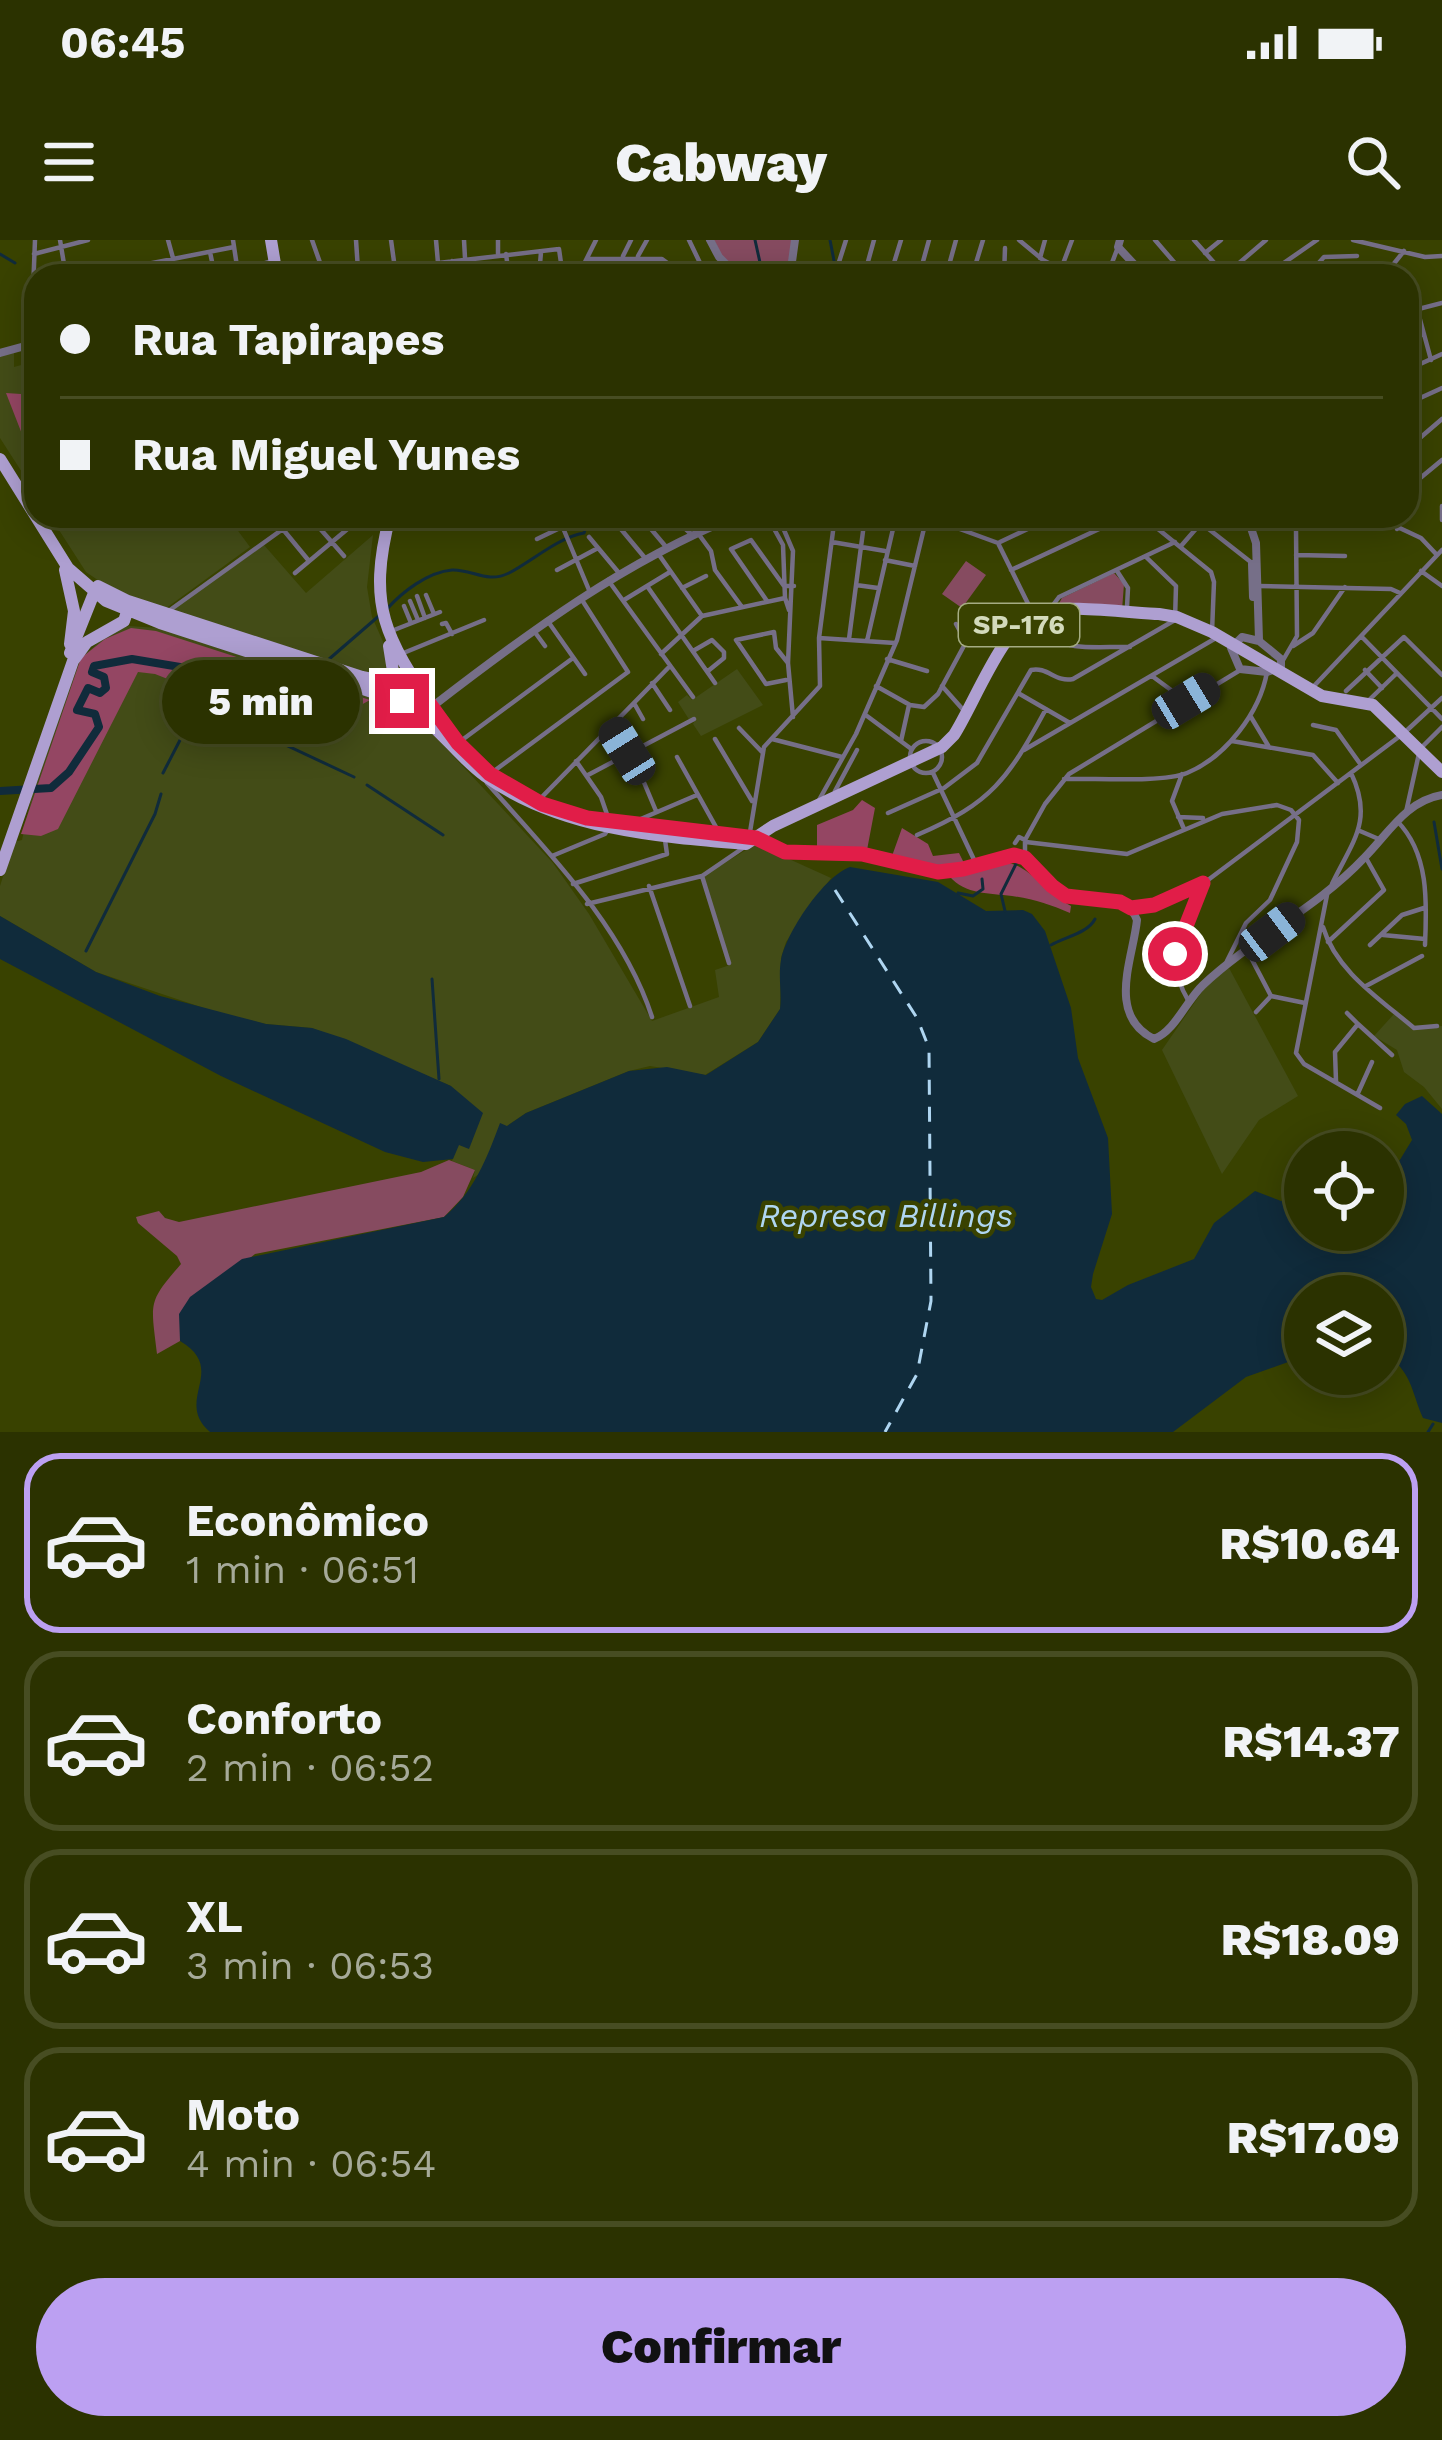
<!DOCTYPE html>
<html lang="pt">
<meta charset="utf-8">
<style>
:root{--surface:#2b3200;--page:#333a0a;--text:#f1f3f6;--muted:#a6aa99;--line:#474d22;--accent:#bca0f2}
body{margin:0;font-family:"Work Sans",sans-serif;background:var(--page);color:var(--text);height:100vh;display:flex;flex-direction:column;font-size:45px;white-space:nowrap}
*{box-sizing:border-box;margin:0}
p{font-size:39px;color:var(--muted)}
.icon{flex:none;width:66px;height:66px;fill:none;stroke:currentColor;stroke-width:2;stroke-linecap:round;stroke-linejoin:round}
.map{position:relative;height:1192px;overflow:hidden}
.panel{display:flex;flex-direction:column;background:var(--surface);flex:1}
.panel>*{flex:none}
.guide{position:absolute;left:24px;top:24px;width:1395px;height:264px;border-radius:36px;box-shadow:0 6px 30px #0003,0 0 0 3px var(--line);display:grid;align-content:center;height:264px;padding:0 36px;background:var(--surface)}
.fabs{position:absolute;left:1284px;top:891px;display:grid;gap:24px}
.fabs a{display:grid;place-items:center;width:120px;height:120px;border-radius:50%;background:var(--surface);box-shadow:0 6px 30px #0003,0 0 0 3px var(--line);font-size:60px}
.end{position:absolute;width:54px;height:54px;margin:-27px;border:15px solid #e11d48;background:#fff;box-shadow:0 0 0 6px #fff}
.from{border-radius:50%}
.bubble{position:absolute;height:84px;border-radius:42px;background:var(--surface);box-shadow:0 6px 30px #0003,0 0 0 3px var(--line);font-size:39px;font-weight:800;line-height:84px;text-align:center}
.car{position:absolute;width:36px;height:72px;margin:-36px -18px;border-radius:15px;box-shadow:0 0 9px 3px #0007;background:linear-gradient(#222 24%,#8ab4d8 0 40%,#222 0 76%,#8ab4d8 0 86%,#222 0)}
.guide b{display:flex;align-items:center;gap:42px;height:114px;font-size:45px}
.guide b+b{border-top:3px solid var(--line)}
.guide i{width:30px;height:30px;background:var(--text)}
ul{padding:21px 0 0;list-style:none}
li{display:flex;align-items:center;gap:36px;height:180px;margin:0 24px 18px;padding:0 12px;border:6px solid var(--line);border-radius:36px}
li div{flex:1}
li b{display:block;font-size:45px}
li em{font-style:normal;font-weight:800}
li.current{border-color:var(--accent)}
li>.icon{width:108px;height:108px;stroke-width:1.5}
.button{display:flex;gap:24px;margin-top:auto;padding:24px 36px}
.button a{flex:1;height:138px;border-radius:72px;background:var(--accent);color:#111;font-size:48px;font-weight:800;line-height:138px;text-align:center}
.status{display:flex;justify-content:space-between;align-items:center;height:84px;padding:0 60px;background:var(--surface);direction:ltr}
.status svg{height:33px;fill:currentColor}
header{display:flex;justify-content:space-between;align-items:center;height:156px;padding:0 36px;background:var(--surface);font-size:54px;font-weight:800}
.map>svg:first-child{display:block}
</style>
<div class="status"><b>06:45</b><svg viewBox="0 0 49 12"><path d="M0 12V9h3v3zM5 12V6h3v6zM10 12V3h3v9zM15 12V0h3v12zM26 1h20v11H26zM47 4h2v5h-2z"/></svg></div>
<header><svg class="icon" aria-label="menu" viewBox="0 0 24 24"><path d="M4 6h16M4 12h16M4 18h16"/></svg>Cabway<svg class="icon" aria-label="search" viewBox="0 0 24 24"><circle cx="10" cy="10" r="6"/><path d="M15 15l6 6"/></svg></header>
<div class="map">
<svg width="1442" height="1192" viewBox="0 0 1442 1192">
<rect width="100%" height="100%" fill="#394200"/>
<!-- built -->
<path fill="#434c17" d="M14 112V127L36 121V254L0 198V116Z
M50 276H227L250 307 165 369 108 347 86 332Z
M373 295 367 347 372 377 389 415 388 427 382 434 373 437 172 370 264 305 306 353Z
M129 386 159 388 399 467 416 476 553 623 589 674 652 781 719 757 715 730 730 725 703 636 756 604 831 638 786 702 781 718 780 769 758 802 705 835 650 826 629 831 526 873 507 886 481 933 473 938 475 930 452 921 458 904 469 908 451 846 312 788 266 784 222 774 96 732 0 676V646L14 602 22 600 37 532 81 418 109 393Z
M737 429 763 465 701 496 693 484 696 478 690 481 678 462 687 455 692 460Z
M1229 728 1298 856 1259 880 1222 934 1162 810 1208 743Z
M1394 774 1412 789 1442 786V869L1424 847 1404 832 1397 810 1374 796Z"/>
<!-- green -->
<path fill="#864b60" d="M714 0H793L788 36H743L722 16Z
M966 321 986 335 962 368 942 354Z
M1114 333 1124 344 1122 370 1057 367 1062 358Z
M449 920 475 930 463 957 444 977 255 1014 180 1074V1101L157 1114C151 1062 147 1063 181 1024L177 1016 138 983 136 977 159 971 165 978 179 982 421 932Z"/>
<!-- forest -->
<path fill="#944663" d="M6 153 36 155V230Z
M131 388 156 391 370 460 321 487 301 492 155 434 138 432 58 589 41 596 21 594 81 418 105 399Z
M862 560 875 568 867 610 817 606V585L853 570Z
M902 588 928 604 933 616 959 613 964 623C942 634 915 624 892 616Z
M1008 623C1029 626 1047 653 1071 666L1070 673C1051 665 1033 659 1012 656 989 653 966 655 949 636Z"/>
<!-- water -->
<path fill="#102b3b" d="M850 627 938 642 986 671 1023 670 1032 674 1045 691 1071 768 1078 818 1108 898 1112 974 1093 1034 1091 1047 1096 1059 1102 1060 1128 1045 1194 1019 1214 983 1255 951 1281 961 1305 956V990H1383V928L1398 923 1412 900 1406 884 1396 875 1405 864 1422 856 1442 874V1183L1423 1178C1411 1151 1412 1130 1383 1113V1056H1305V1116L1246 1137 1173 1192H210C173 1160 229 1130 180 1101L179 1074 190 1057 242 1019 444 977C474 952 487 918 500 883L507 886 526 873 629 831 667 827 706 835 758 802 780 769C782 753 778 736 781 720 786 693 824 636 850 627Z
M0 676 96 732 160 756 266 784 312 788 346 799 451 846 483 873 469 909 459 905 453 919 423 922 385 912 221 836 0 719Z"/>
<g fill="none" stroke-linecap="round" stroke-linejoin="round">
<!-- stream -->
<path stroke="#102b3b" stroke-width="3" d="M755 0 763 36
M830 0 837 36
M0 14 15 23
M387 369C402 352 428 332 452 330 472 329 487 344 509 333 532 321 559 297 584 293L590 276
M328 420 380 375
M163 533 194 473 200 470 241 484 354 537
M367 545 443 595
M1434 582 1442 629
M958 653 973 656 983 649 982 639
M1005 671 1001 654 1017 622
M1051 705C1065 697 1088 693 1095 679
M86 711 155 574 161 554
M432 739 439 839
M1428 1192 1433 1184"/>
<!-- river -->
<path stroke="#102b3b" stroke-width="8" d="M0 551 51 548 69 532 99 487 95 474 77 470 88 448 100 453 106 448 104 437 92 432 94 426 132 419 198 430 220 424 233 444C252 450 277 441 297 441"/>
<!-- ferry -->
<path stroke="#afd6f1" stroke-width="3" stroke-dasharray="15 12" stroke-linecap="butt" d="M835 650 917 778 929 808 931 1061 917 1134 885 1192"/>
<!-- minor -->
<path stroke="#766f88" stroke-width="4.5" d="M60 0 66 36
M168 0 178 36
M233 0 238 33
M312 0 324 34
M356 0 358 30
M391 0 396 36
M436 0 438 23
M464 0 465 18
M498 0V15
M689 0 701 25 713 29 726 26
M1019 0 1043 20 1073 36
M1155 0 1186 36
M1194 0 1225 35
M1353 0 1425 17 1442 16
M559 9 561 23
M210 12 215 36
M1205 13 1221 0
M34 14 88 0
M506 14 509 36
M623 16 631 0
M638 16 647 0
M1040 18 1045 0
M587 19H662L685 36
M452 21 455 36
M1061 29 1072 0
M86 36 234 7
M326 36 559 9
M539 36 541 12
M582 36 583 26 596 0
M842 36 839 22 846 0
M864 36 874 0
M890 36 901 0
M919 36 929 0
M946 36 956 0
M972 36 983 0
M1004 36 1005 8
M1107 36 1118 7
M1224 36 1266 0
M1265 36 1317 0
M1307 36 1324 17 1357 16
M1366 36 1392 26 1404 11
M1415 61 1431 120
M1407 72 1442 63
M1407 101 1424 94
M31 102 35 0
M1407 130 1442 114
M1407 164 1442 148
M1407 209 1442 179
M1407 249 1442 220
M1442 266V280
M272 276 309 321
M309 276 344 316
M558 276 589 350
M610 276 645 318
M640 276 667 308
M672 276 692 295
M767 276 783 305 785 358 789 370
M778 276 793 311 788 423 793 477
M794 276 801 287
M1142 276 1211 332 1214 342 1212 392
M1192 276 1252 323
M1374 276 1421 298 1437 315
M1395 276 1397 289
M927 277 998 303
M1303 283 1344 287
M700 296 711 311 715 330 742 367
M589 297 619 333
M537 299 562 287
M832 302 885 311
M1000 302 1055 276
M998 303 1043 394C1067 412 1101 406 1130 407
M1181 306 1201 283
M657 312 702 376
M1296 315 1345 316
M885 320 915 326
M557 330 598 308
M1011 330 1127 276
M1117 331 1128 348 1127 367
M1421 331 1442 346
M295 333 363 276
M608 340 693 457
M856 345 878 348
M647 346 715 443
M1258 346 1391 349 1400 353
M682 348 706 336
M426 355 434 374
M417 356 425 378
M624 360 670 332
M410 361 418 380
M767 361 731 309 751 300 784 346H794
M404 366 411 383
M1050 369 1059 357 1175 302
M170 370 301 276
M547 380 585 434
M442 384 446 383 452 394
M956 384 966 402
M394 390 440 372
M534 391 545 406
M1362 397 1442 479
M819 398 895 403
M849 399 865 276
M867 401 896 276
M1293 406 1313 393 1345 347
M693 411 712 400 724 412V418L708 431
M401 414 484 380
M661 414 702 376 785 358
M887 419 927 431
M1282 422 1297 396 1296 289 1310 276
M1365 430 1382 448
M1152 436 1186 461
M786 440 766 444 736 400 774 392 776 408 788 423
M652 443 670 470
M876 446 910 465 924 467 938 454 966 402 1013 378 1020 380
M942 446 966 473
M1314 446 1442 310
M1346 451 1404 397 1442 435
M1018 453 1070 483
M1367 462 1397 433
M634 463 643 479
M867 476 910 508
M1251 477 1269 507
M1313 485 1336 490 1361 525
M612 486 640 533 656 571
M739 488 763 513
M715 499 752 561
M772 499 842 517
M910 517a16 16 0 1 1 32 0a16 16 0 1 1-32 0Z
M901 501 909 465
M1232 501 1313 515 1338 543
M458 503 573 418
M1024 510 1216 398
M677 517 721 596
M933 533 977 626
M490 534 628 432 582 360
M1182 534 1172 561 1184 589
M588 535 694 479
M1064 539C1094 538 1162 543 1187 533 1226 517 1260 472 1267 432
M487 543C548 612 623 687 652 777
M835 551 857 510
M819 560 856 494 897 400 927 276
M537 562 670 426
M1406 572 1420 509 1442 487
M888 573 944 548 977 523 1031 430C1047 426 1056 443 1073 439L1175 380 1176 346 1146 317
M1178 577 1203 578
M1397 581C1429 613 1427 662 1425 705
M629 584 697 555
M1360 591 1381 600
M917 595C992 563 1008 539 1046 469
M749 598 764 507 820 446 819 398 835 276
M1025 600 1045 564 1069 534 1242 429
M1026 602 1127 614 1222 574 1277 565 1291 570 1299 580 1297 602 1270 660 1246 683 1227 721
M1015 603 1019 597 1025 600V618
M552 616 605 594 611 586 601 557 576 521
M702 636 729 723
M573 644 667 614 665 600
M1332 644C1352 602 1374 581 1351 533
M649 646 690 766
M1327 655 1296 813 1304 824 1380 868
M587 664 702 636 743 608
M1135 672 1208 640 1404 493 1442 458
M1323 687C1336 731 1380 759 1414 788L1437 786
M1383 695 1425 699
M1328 702 1384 650 1366 618
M1370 705 1402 675 1424 668
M1248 712 1271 756 1305 763
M1366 746 1422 716
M1188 760C1160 713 1190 688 1203 642
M1256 772 1271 756
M1347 773 1358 784
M1336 841 1335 812 1358 784 1392 815
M1358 853 1372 822"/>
<!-- tertiary -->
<path stroke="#766f88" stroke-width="8" d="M710 0 719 17 738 36
M1120 0 1118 7 1145 36
M230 36 274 22
M790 36 795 0
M0 113 36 103
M1247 276 1256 303 1259 400
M1252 324 1253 357
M1242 397 1259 401 1281 419V427L1267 432 1240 429 1231 408Z
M433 466C529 392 623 322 737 276
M756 598 785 612 862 614 937 631 963 629 1017 615C1035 623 1043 643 1061 653 1085 667 1126 650 1137 680 1133 719 1106 775 1154 799 1175 791 1186 761 1203 745 1253 698 1317 668 1364 618 1388 594 1406 561 1442 555"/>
<!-- primary -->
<path stroke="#ae9fd1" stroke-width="12" d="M271 0 277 36
M0 219 68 328 106 361 160 383 409 464
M390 276C364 375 391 404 444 485
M65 330 74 371 70 404
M98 346 128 361 362 437 407 446 424 456
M389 406 396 450
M70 413 94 353
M402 462C438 484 454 513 485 536 559 589 657 597 746 604L773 586 942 507 954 495C974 464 1003 386 1037 372 1059 364 1133 373 1159 374L1177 377 1212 392 1322 456 1373 465 1442 532
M0 630 73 421 87 402 124 381 129 366"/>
</g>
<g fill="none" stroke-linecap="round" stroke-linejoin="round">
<!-- route -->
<path stroke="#e11d48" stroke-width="15" d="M402 461 394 444 423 455 458 503 490 534 542 564 587 578 756 598 785 612 862 614 938 632 963 629 1014 615 1025 618 1052 646 1066 656 1120 662 1131 668 1154 665 1203 643 1175 714"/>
</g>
<g text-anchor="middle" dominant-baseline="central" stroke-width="9" stroke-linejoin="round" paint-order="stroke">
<!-- shield labels -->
<rect fill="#394200" stroke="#a5ac83" stroke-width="3" x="959" y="364" width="120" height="42" rx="9"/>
<g font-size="27" font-weight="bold" fill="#d3dabb">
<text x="1019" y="385">SP-176</text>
</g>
<!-- water labels -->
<g font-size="33" font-style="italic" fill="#afd6f1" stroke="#394200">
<text x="886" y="975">Represa Billings</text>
</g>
</g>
</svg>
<div class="fabs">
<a><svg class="icon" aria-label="locate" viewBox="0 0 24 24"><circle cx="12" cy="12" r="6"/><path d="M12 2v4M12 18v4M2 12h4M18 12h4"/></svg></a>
<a><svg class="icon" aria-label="layers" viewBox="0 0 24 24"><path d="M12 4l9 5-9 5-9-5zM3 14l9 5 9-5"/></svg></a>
</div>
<i class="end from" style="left:1175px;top:714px"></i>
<i class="end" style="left:402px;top:461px"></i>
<div class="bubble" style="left:162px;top:420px;width:198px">5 min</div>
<i class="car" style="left:1186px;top:461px;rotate:59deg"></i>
<i class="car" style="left:627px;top:511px;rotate:328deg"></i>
<i class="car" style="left:1272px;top:692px;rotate:53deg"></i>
<div class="guide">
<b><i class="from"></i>Rua Tapirapes</b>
<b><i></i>Rua Miguel Yunes</b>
</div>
</div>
<section class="panel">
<ul>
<li class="current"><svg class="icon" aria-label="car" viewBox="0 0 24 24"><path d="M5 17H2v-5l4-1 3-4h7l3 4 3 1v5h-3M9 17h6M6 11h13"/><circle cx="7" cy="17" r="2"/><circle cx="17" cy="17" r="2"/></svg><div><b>Econômico</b><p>1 min · 06:51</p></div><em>R$10.64</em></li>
<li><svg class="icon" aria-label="car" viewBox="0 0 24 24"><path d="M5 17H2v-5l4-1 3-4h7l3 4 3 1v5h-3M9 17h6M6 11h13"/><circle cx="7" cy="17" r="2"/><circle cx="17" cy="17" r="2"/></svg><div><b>Conforto</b><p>2 min · 06:52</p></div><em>R$14.37</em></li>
<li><svg class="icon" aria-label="car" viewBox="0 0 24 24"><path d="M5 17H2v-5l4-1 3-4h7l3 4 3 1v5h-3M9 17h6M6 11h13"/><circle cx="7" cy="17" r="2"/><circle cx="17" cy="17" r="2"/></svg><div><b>XL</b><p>3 min · 06:53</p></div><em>R$18.09</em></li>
<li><svg class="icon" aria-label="car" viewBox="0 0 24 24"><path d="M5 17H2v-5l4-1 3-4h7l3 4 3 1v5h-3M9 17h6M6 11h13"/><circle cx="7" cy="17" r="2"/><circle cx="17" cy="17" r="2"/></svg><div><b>Moto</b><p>4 min · 06:54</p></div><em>R$17.09</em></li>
</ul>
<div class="button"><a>Confirmar</a></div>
</section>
